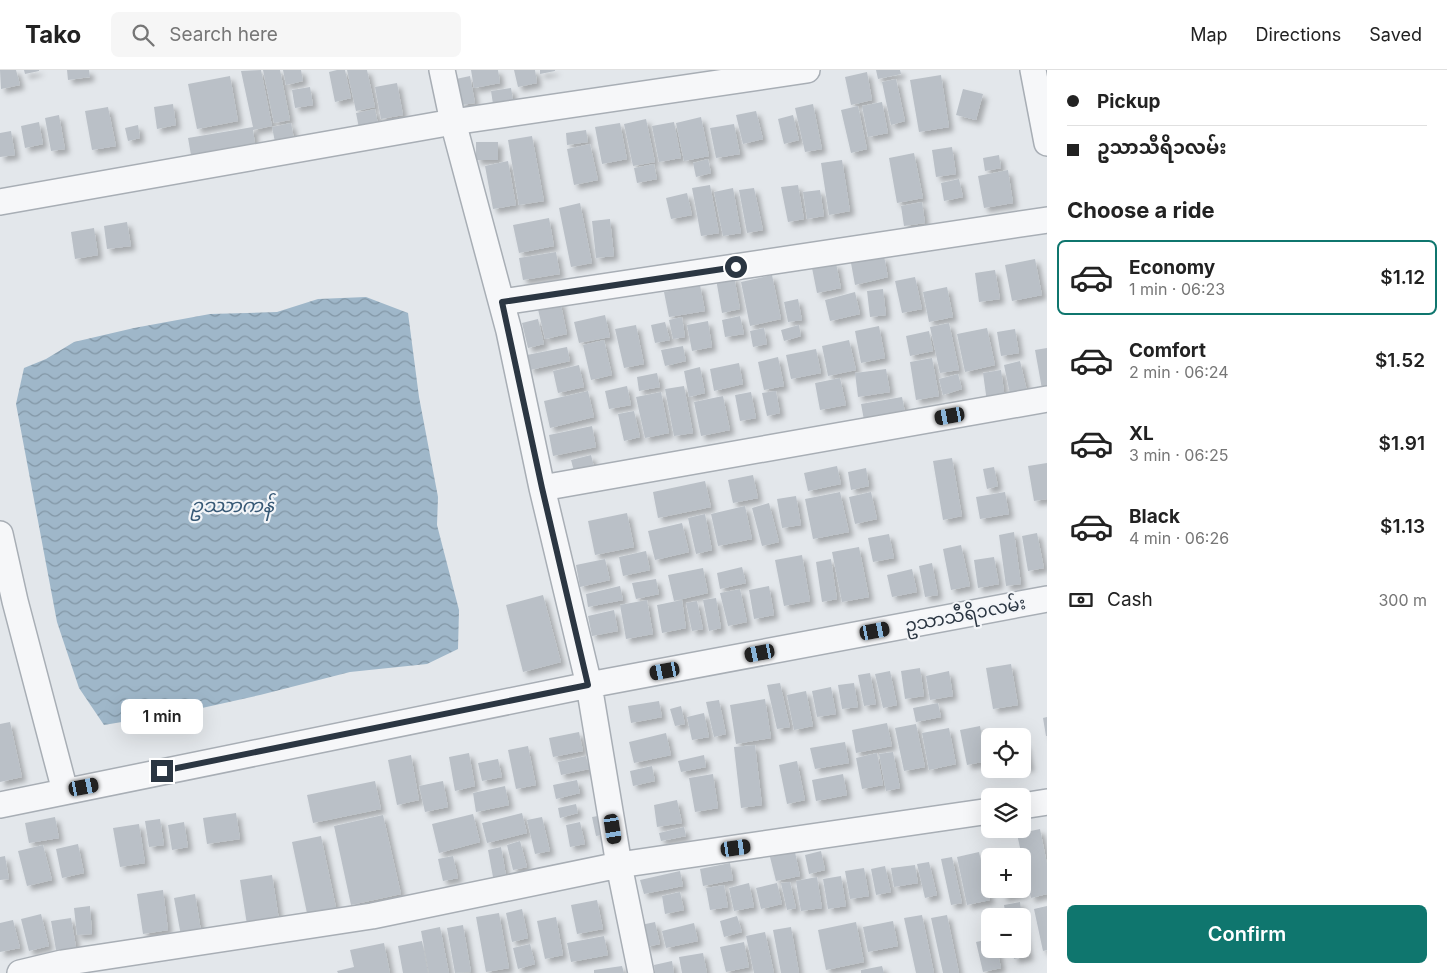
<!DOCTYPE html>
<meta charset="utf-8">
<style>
:root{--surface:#fff;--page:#f6f6f6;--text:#222;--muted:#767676;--line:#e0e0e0;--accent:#0f766e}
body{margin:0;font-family:Inter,"Noto Sans Myanmar",sans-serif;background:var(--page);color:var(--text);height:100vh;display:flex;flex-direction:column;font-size:19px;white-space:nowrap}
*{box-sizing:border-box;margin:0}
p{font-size:16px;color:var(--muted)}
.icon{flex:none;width:28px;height:28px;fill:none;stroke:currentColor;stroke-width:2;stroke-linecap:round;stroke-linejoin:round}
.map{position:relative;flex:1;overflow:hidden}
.drawer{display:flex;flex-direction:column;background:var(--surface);width:400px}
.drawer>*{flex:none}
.hud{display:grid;align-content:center;height:110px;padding:0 20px;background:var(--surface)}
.controls{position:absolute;left:981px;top:658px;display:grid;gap:10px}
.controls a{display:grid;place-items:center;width:50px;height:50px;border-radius:8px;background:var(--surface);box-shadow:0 5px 20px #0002;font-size:25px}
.end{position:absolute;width:22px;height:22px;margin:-11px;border:6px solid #2b3642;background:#fff;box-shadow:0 0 0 2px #fff}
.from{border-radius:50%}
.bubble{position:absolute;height:35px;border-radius:8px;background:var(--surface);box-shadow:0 5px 20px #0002;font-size:16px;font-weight:600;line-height:35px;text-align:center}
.car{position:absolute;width:15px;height:30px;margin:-15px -8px;border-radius:6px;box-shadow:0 0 4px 1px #0007;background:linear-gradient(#222 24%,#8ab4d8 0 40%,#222 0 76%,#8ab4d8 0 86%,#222 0)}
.hud b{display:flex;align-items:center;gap:18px;height:48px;font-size:19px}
.hud b+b{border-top:1px solid var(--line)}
.hud i{width:12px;height:12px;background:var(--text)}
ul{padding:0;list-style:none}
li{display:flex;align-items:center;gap:15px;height:75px;margin:0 10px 8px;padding:0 10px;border:2px solid transparent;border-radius:8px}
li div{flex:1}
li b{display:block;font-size:19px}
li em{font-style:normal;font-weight:600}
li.current{border-color:var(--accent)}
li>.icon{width:45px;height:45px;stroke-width:1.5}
h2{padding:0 20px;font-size:22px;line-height:60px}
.pay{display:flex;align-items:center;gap:12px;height:55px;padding:0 20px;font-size:19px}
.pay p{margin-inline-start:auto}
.primary-button{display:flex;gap:10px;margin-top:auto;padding:10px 20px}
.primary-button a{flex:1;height:58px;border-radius:8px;background:var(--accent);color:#fff;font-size:20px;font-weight:600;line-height:58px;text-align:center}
header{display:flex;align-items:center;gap:30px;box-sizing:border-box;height:70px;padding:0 25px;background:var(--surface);border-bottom:1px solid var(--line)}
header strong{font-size:24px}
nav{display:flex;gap:28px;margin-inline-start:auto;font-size:18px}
.search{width:350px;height:45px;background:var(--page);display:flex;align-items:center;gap:12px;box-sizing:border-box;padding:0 18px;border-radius:8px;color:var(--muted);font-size:19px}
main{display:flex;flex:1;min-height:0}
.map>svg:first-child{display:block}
</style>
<header>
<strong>Tako</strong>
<div class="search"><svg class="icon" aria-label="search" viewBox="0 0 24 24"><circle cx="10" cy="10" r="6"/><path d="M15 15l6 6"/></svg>Search here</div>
<nav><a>Map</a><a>Directions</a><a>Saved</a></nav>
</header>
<main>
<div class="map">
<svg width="1047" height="903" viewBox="0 0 1047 903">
<defs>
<pattern id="water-waves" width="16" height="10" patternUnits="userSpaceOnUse" patternTransform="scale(1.25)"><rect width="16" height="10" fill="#9fb7c9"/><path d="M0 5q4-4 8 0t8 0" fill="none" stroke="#8296a5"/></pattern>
<filter id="shadow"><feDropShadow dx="4.5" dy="4.5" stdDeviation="2.5" flood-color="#0004"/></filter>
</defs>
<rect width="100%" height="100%" fill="#e3e7eb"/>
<!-- water -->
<path fill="url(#water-waves)" d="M366 227 408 243 419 327 438 427 437 455 459 540 458 579 427 594 350 602 260 625 193 640 104 655 79 618 57 552 16 334 24 298 46 289 74 272 134 258 210 244 277 242 318 229Z"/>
<!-- building -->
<path fill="#bac0c7" filter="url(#shadow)" d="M0 0H16L20 15 1 19Z
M24 0H39V1L25 4Z
M67 0H89L90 7 68 10Z
M261 0 272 56 253 60 255 74 191 85 188 68 253 57 241 1Z
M263 0H280L290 50 274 53Z
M283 0H301L303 11 286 15Z
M337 0H345L351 28 335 32 329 2Z
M347 0H367L375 37 356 41Z
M471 0H498L500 13 474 18Z
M514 0H535L537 13 518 17Z
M540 0H555V1L540 4Z
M876 0H900L901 4 878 9Z
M867 2 872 30 851 35 845 7Z
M941 5 949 57 919 62 910 10Z
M230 6 238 51 197 59 188 14Z
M470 6 475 33 461 35 456 9Z
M896 9 905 51 891 55 882 12Z
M397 13 403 45 381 49 375 17Z
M310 17 313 35 295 38 292 20Z
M511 18 513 30 493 34 491 21Z
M963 19 983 24 976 50 956 45Z
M882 32 888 63 868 67 862 36Z
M173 34 176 55 157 59 154 37Z
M813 34 822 79 805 82 795 38Z
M858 36 867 79 851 83 841 40Z
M108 37 116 76 92 80 85 41Z
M375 39 378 54 359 58 356 43Z
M756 41 763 69 743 74 736 45Z
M59 45 65 79 51 81 45 48Z
M793 45 799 70 784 74 778 49Z
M701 47 709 86 684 91 676 53Z
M646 49 655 92 633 96 624 54Z
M39 52 43 74 25 78 21 56Z
M674 52 681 88 659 92 652 56Z
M291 53 294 69 275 72 272 57Z
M620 53 627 89 602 94 595 57Z
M734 54 740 84 716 88 710 58Z
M138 55 140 68 128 71 125 58Z
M586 60 588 72 567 75 566 63Z
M11 61 15 85 0 87V63Z
M532 66 544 131 519 135 508 70Z
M476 72H498V90H476Z
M590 74 598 110 574 115 567 79Z
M952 77 956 104 936 107 932 80Z
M914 83 923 128 897 133 889 88Z
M999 85 1001 98 985 101 983 88Z
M708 89 711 103 696 107 693 93Z
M842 90 850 141 829 145 821 93Z
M508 91 516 135 493 139 485 96Z
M654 94 657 109 637 113 634 98Z
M1008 100 1013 133 984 138 978 106Z
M959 109 963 127 944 131 941 113Z
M710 115 719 163 701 166 692 118Z
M798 115 804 149 788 152 781 117Z
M733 118 741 163 723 166 714 122Z
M754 118 763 160 747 163 739 120Z
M820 120 824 146 807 149 803 122Z
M687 123 692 145 671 149 666 128Z
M922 132 925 153 904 156 901 136Z
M580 133 592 193 571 197 559 138Z
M549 148 554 176 519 183 513 155Z
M610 149 614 186 596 188 592 151Z
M127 152 131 176 107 179 104 156Z
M94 158 98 185 75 189 71 162Z
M556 182 560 204 523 210 519 188Z
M884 186 888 207 855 215 851 193Z
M1035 189 1042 225 1012 231 1005 195Z
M836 193 841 218 817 223 812 198Z
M995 200 1000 229 979 232 975 203Z
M772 205 781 249 750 256 741 212Z
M734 206 740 239 722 243 716 209Z
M915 207 922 239 902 243 895 211Z
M700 215 705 241 669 247 664 222Z
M947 217 953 247 929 252 923 222Z
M883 219 886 245 870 247 867 221Z
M855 222 860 244 830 251 825 230Z
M798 229 802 250 788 252 784 232Z
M560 230 567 264 545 269 537 235Z
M605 245 610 267 579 273 574 252Z
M740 246 744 264 725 267 722 250Z
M682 247 685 267 673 269 669 250Z
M538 249 544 274 528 278 522 253Z
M708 251 712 277 692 281 687 255Z
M665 252 670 270 655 273 651 255Z
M949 253 959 300 940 303 930 257Z
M636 255 644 294 624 298 615 259Z
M799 255 801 266 784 271 781 260Z
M879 256 885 288 861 293 855 261Z
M764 258 767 274 753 277 750 261Z
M987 258 995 295 965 302 957 264Z
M1015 259 1019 283 1001 286 997 262Z
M929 261 933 281 910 286 906 266Z
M604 270 612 305 591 310 583 275Z
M849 270 856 300 828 306 822 276Z
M683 276 686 291 665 296 661 280Z
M567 277 570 291 530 300 527 285Z
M1047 278V318L1042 319 1035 280Z
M816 279 821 303 791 309 786 285Z
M778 287 784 316 764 320 758 292Z
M932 288 939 326 916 330 910 292Z
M1020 291 1027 321 1010 324 1004 295Z
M739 293 743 314 714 321 710 299Z
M579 295 584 317 558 323 553 301Z
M700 297 705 323 689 327 684 301Z
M886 299 890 322 858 327 855 303Z
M1001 300 1005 329 987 332 983 303Z
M657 303 660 317 639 321 637 307Z
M958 304 962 319 943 325 939 309Z
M840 308 846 335 820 340 815 313Z
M627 316 631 335 609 339 605 321Z
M684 316 693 363 674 366 665 319Z
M588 321 594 347 550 358 544 331Z
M776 321 780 343 767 346 762 323Z
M661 322 669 363 645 368 636 327Z
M751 322 756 348 740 351 735 325Z
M723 326 730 360 701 366 694 332Z
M902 327 905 342 864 350 861 334Z
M634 341 640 367 624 371 618 344Z
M592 356 596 377 553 386 549 365Z
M591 385 595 401 575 405 571 390Z
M952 388 962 446 943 450 933 391Z
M1047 393V429L1034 431 1028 396Z
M837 396 841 414 808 421 804 403Z
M994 397 998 416 987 419 983 399Z
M866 398 869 416 851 420 848 402Z
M753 405 758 428 733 433 728 410Z
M705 411 711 437 658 448 653 422Z
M840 422 849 462 813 469 805 429Z
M871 422 877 449 855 454 849 427Z
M1005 422 1009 444 980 449 976 427Z
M796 426 801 455 782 458 777 429Z
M769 433 779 472 762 476 752 438Z
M745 436 752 469 718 476 711 444Z
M627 443 634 477 595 485 588 451Z
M705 444 712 480 696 484 688 448Z
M682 453 689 482 655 490 648 461Z
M1014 462 1021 514 1006 516 999 465Z
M1037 463 1044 498 1028 501 1022 466Z
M889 464 894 488 873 492 868 468Z
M961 475 970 516 951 520 943 479Z
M859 477 869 527 842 532 832 482Z
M646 481 650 500 623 506 619 487Z
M802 485 810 531 784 536 775 490Z
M994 487 999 514 978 518 974 490Z
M605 489 610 510 580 517 576 495Z
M831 489 837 529 822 532 816 492Z
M932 493 938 525 925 527 919 496Z
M742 497 746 513 720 519 717 503Z
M703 498 708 523 674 531 668 505Z
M912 499 917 522 892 527 887 505Z
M656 509 659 524 636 529 632 513Z
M620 516 623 530 588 537 586 524Z
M769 516 774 545 754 549 749 520Z
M740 519 747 552 728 556 720 523Z
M543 525 561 592 523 602 506 535Z
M716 528 721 558 709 561 703 530Z
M647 530 653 564 626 569 620 535Z
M682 530 686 558 662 563 657 535Z
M697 531 703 559 692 561 686 533Z
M614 540 618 561 592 566 588 546Z
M1011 594 1018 635 993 639 986 598Z
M920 598 924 626 905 629 901 601Z
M890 601 897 635 883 638 875 604Z
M949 601 953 626 930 630 926 606Z
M870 603 876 634 864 636 858 605Z
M780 613 790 657 777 659 767 615Z
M854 613 858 637 842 639 838 615Z
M831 617 836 644 817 647 812 621Z
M806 621 813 656 794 660 787 625Z
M765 629 771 668 736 674 730 635Z
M719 630 726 664 714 667 706 632Z
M659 631 662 647 631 653 628 636Z
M938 633 941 647 916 652 913 638Z
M681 636 685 654 675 656 670 639Z
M704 643 709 667 692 670 687 647Z
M1047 647V666H1046L1043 648Z
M10 652 22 707 0 712V654Z
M887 653 892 676 856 683 852 660Z
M916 654 925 697 904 701 895 658Z
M980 656 987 691 967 695 960 660Z
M949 658 956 694 929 700 922 663Z
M579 662 583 681 553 687 549 668Z
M666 663 671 685 634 693 629 672Z
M845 672 849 693 815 699 810 678Z
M1022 673H1025L1030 697 1022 698Z
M755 675 762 735 741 738 734 677Z
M528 676 536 715 516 719 508 680Z
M893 682 900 718 886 721 879 684Z
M469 683 475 716 455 721 449 687Z
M877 683 883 715 862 719 856 688Z
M411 685 419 730 397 735 388 690Z
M704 685 706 697 681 702 678 691Z
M586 686 589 699 561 705 558 692Z
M498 689 502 707 482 711 478 693Z
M797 691 805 730 787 734 779 695Z
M652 696 655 711 633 716 630 701Z
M713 704 718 738 695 742 689 708Z
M843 704 847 725 816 731 812 710Z
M577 710 580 723 556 729 553 715Z
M375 711 381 739 313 753 307 725Z
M443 711 448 737 425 742 419 716Z
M505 716 509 735 476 742 473 723Z
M677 730 682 753 657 757 654 735Z
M576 734 578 743 560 748 558 738Z
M236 743 240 769 207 774 203 748Z
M522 743 527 763 487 773 482 753Z
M473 744 480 772 439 783 432 754Z
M383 745 401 824 351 835 334 756Z
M604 745 608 764 596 766 592 747Z
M55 747 59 768 29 773 25 753Z
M542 747 550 781 535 784 527 750Z
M160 749 164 775 149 777 145 751Z
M184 752 188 777 172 780 168 755Z
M580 752 585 774 570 777 566 755Z
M139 754 145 793 120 797 113 758Z
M684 757 686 766 661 771 659 763Z
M1040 759 1047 794V824L1031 828 1017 764Z
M321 766 337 842 308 848 292 772Z
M520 771 527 797 513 800 507 775Z
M78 774 84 803 62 808 56 779Z
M43 775 52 810 27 816 18 781Z
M501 777 506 805 493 807 488 780Z
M821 781 825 800 809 804 805 785Z
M795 782 800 806 776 811 770 787Z
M979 782 990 830 967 835 957 787Z
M5 786 9 809 0 810V787Z
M453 786 458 808 443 811 438 789Z
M952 787 962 833 951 835 941 789Z
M929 792 937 825 925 828 917 794Z
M730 793 733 810 703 816 700 799Z
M915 795 918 813 894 817 891 798Z
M885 796 891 822 876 825 871 799Z
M864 798 869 826 850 829 845 801Z
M680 801 683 816 644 824 640 810Z
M272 805 280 856 248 861 240 810Z
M841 806 846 836 828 839 823 809Z
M817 807 822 838 801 841 796 811Z
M790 812 796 838 787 840 781 813Z
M749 813 754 837 734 841 729 818Z
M777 813 782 834 761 839 756 818Z
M1022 813 1025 823 1003 827 1002 819H1022Z
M724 815 728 837 710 840 706 818Z
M163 820 168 860 143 864 137 824Z
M680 822 684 840 665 844 662 826Z
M195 824 202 867 182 871 174 828Z
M597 830 603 859 577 864 571 835Z
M1020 832 1022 846H1006L1004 835Z
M90 836 92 864 77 865 74 838Z
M1047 836V880L1043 881 1034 839Z
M522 839 528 868 512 872 506 843Z
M499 843 509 898 486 902 476 847Z
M41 844 49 876 29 881 21 849Z
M922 845 934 903H916L904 848Z
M947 845 959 903H943L931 848Z
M737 846 742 862 724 867 720 851Z
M556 847 563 885 545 889 537 851Z
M71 848 76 877 56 880 51 851Z
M13 850 20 878 0 882V853Z
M893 851 898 876 868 882 863 857Z
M655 852 660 874 646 877 641 855Z
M856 852 864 892 826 900 818 860Z
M694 853 698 871 666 878 662 861Z
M1022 853 1029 886 1014 889 1012 879H1022Z
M463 855 471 902 455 903 447 858Z
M440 857 449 903H429L421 861Z
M791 857 799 903H781L773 860Z
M765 862 774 903H754L746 866Z
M604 866 608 885 571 892 567 873Z
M990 869V879H997L1001 898 983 902 976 872Z
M422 871 428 903H403L398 876Z
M744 872 749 897 726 902 720 877Z
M384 873 390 903H338L337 901 354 897 350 880Z
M530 874 535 894 518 899 513 878Z
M703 883 707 903H682L679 887Z
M672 891 674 903H655L654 895Z
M622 896 624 903H594V900Z
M882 896 884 903H861V900Z"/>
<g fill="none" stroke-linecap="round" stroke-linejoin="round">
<!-- minor casing -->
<g stroke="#a8aeb5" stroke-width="28">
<path id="minor" d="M442 0 453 52 509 261 542 418 589 615 619 795 641 903
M1033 0 1047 73
M0 132 453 52 807 0
M502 232 1047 150
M542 418 1047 329
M0 464 15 531 65 721
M0 735 589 615 1047 529
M1022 736 1047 732
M20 903 62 893 372 846 619 795 990 741"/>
</g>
<!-- minor -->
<use href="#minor" stroke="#f6f7f9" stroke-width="25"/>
</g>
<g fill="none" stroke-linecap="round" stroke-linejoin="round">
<!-- route -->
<path stroke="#2b3642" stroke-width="6" d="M162 701 588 615 542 418 502 232 736 197"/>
</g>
<g text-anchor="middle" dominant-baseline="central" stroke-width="4.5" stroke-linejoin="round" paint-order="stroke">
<!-- street labels -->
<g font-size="18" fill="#2b3642" stroke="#f3f5f8">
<text transform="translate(965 544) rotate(-11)">ဥသာသီရိ၁လမ်း</text>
</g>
<!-- water labels -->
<g font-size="19" font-style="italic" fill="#365875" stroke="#f3f5f8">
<text x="232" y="435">ဥဿာကန်</text>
</g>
</g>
</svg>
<div class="controls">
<a><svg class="icon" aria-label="locate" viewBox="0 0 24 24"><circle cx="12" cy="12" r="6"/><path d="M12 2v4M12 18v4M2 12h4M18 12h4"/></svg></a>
<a><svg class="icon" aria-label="layers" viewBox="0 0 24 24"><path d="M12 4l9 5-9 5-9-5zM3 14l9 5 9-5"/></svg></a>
<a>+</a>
<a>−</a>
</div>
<i class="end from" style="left:736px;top:197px"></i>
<i class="end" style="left:162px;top:701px"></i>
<div class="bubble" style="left:121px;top:629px;width:82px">1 min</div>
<i class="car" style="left:950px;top:346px;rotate:260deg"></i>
<i class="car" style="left:875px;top:561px;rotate:79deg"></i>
<i class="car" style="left:760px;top:583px;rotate:259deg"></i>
<i class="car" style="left:665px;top:601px;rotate:259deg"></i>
<i class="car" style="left:84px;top:717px;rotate:79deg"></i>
<i class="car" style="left:613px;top:759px;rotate:171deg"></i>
<i class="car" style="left:736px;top:778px;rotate:82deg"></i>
</div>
<section class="drawer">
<div class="hud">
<b><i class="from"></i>Pickup</b>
<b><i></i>ဥသာသီရိ၁လမ်း</b>
</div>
<h2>Choose a ride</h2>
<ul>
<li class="current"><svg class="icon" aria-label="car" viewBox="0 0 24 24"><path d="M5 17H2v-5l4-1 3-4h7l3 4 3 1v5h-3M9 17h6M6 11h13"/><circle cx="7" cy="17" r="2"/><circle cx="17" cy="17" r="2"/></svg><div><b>Economy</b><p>1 min · 06:23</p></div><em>$1.12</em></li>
<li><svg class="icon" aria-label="car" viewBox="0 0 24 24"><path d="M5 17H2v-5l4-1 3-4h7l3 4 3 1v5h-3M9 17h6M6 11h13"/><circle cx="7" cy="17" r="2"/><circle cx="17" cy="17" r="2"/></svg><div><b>Comfort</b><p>2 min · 06:24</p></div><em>$1.52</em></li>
<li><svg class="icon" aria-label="car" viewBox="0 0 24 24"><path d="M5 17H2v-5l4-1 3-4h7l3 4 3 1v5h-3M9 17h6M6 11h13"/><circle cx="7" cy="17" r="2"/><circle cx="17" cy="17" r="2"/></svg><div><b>XL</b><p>3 min · 06:25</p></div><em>$1.91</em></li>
<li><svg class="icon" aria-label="car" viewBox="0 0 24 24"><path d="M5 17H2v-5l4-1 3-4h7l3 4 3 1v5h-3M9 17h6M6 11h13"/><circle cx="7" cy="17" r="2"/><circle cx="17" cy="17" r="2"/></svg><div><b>Black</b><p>4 min · 06:26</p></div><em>$1.13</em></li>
</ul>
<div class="pay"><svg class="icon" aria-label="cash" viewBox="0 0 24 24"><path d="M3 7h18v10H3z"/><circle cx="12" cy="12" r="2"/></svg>Cash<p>300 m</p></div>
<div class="primary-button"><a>Confirm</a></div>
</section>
</main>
